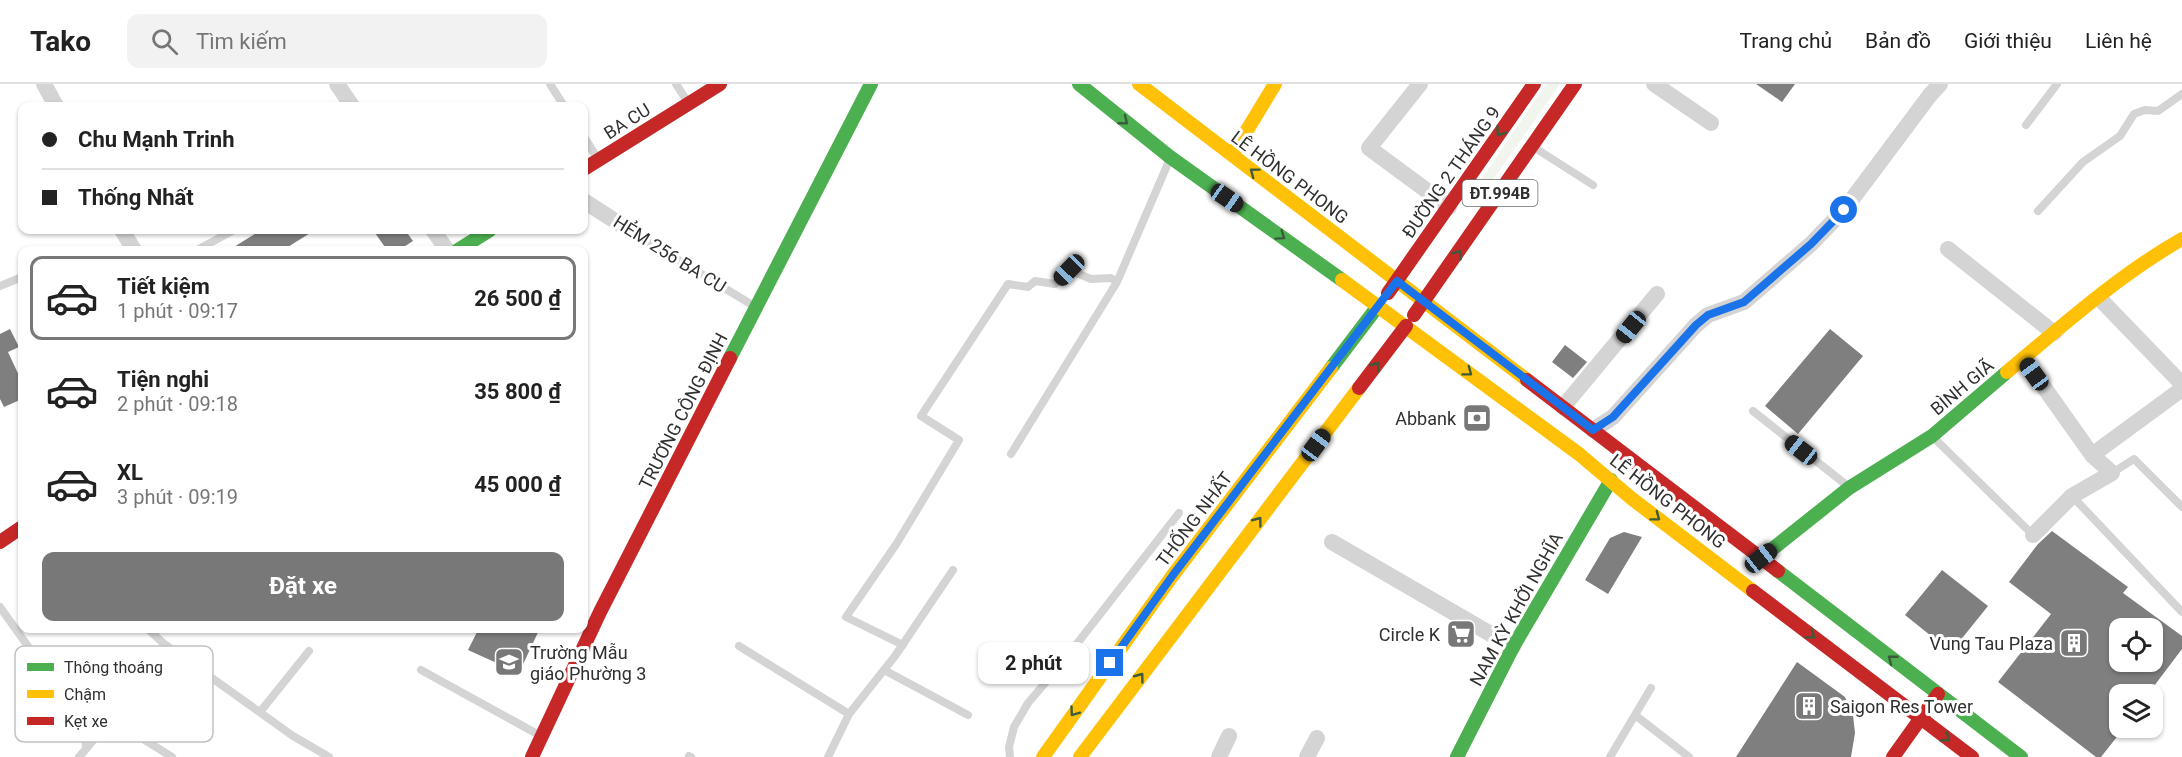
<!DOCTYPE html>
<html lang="vi">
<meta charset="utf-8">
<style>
:root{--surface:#fff;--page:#f2f2f2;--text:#222;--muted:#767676;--line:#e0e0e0;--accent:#787878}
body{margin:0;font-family:Roboto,sans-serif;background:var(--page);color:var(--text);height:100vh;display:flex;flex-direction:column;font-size:22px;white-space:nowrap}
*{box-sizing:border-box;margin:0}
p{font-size:20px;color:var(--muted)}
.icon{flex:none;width:33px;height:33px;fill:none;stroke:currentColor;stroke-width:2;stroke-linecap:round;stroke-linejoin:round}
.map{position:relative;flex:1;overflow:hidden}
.drawer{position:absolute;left:18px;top:162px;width:570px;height:387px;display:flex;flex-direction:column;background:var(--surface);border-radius:12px;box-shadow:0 2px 4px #0004}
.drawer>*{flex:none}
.banner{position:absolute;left:18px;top:18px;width:570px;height:132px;border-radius:12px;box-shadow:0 2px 4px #0004;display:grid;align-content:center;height:132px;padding:0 24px;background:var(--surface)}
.buttons{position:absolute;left:2109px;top:534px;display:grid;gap:12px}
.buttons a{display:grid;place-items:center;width:54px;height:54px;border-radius:12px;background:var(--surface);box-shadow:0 2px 4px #0004;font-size:30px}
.end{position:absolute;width:27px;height:27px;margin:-14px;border:8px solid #1a73e8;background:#fff;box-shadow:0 0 0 3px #fff}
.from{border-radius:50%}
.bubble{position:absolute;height:42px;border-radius:12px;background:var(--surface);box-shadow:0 2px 4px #0004;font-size:20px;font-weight:700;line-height:42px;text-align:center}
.car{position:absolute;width:18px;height:36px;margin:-18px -9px;border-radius:8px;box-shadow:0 0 4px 2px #0007;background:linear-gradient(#222 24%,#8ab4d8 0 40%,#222 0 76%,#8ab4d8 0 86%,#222 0)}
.banner b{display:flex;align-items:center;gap:21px;height:57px;font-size:22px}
.banner b+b{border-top:2px solid var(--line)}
.banner i{width:15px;height:15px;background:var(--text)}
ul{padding:10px 0 0;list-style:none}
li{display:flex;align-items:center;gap:18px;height:84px;margin:0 12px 9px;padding:0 12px;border:3px solid transparent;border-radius:12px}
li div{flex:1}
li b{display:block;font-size:22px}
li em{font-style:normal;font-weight:700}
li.selected{border-color:var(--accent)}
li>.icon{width:54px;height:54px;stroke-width:1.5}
.primary-button{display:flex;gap:12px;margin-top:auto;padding:12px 24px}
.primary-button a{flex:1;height:69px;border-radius:12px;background:var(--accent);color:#fff;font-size:24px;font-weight:700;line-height:69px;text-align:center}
header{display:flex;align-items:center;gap:36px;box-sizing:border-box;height:84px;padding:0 30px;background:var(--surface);border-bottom:2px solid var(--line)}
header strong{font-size:28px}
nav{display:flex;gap:33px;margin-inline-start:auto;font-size:21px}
.search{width:420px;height:54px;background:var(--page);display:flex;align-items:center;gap:15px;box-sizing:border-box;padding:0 21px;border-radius:12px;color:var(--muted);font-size:22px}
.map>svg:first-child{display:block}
</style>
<header>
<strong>Tako</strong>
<div class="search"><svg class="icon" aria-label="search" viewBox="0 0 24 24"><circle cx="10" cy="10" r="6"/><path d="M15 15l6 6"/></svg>Tìm kiếm</div>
<nav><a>Trang chủ</a><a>Bản đồ</a><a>Giới thiệu</a><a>Liên hệ</a></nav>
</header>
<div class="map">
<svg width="2182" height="673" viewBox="0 0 2182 673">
<rect width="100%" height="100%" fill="#fff"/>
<!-- green -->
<path fill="#f2f5ed" d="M1546 0H1560L1474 123 1466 118Z"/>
<!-- building -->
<path fill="#7f7f7f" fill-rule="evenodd" d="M1756 0H1795L1782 18Z
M261 146H315L283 166H229Z
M373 146H405L413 157 399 166H387Z
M10 245 19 263 8 268 22 298V315L4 323 0 315V250Z
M1830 245 1863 272 1798 350 1765 322Z
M1565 261 1587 278 1573 294 1552 278Z
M2052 447 2128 503 2123 509 2182 552V565L2148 610H2120V649L2101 673H2096L1998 598 2051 530 2009 498 2038 460ZM2120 544H2152V578H2120Z
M1624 448 1642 453 1608 510 1585 496 1610 454Z
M1942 486 1988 522 1951 568 1905 531Z
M479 544H540L519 589 468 566Z
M1797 578 1845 613 1853 631 1855 649 1851 673H1736Z"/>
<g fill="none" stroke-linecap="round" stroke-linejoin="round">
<!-- lane -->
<path stroke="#d4d4d4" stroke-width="8" d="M550 0 564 22
M676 0 689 20
M2026 41 2057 0
M584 53 598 75
M1535 64 1593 101
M2038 127 2083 78 2120 52 2134 30 2145 26 2158 27 2182 10
M637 151 754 222
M197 166 234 146
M0 202 22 193
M1753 327 1849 403
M1933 353 2033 451
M1011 370 1117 198 1169 77
M2112 389 2134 375 2182 423
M2072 412 2182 528
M0 523 75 628 85 650 86 665 79 673
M147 544 163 559 293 652 329 673
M903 561 846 533 897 459 959 356 921 332 1008 200 1028 203 1035 197 1055 200 1069 186 1091 195 1111 194 1117 198
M739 562 849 630
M421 586 541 652
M884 586 968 631
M260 628 309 567
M1635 631 1689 673
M86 665 111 635 172 673
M689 672 691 673
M828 673 849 630 895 572 953 486
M1010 673 1009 663 1014 643 1028 619 1058 584 1179 429
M1610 673 1651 604"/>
<!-- street -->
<path stroke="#d4d4d4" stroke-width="16" d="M44 0 56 22
M337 0 352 22
M1420 0 1369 64 1449 123
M1654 0 1711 39
M584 117 637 151
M122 146 134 166
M433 146 447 166
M1948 165 2054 249
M2099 214 2182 300
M2024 275 2092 371 2112 389 2072 412 2033 451
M1563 323 1657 210
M1593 346 1613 333 1696 241 1708 231 1744 218 1811 160 1844 126 1930 11 1940 0
M2092 371 2182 305
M1332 458 1513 563
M1219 673 1229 652
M1307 673 1317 654"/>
<!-- fast -->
<path stroke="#4caf50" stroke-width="14" d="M1079 0 1170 73 1342 196
M458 166 490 146
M730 274 871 0
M1331 284 1378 222
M1761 474 1849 404 1932 352 2007 288
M1778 487 2021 673
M1457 673 1513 563 1611 396"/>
<!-- slow -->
<path stroke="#ffc107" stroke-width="14" d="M1139 0 1527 296
M1232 71 1275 0
M1342 196 1579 370 1631 414 1753 507
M2007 288C2063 241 2119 191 2182 155
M1043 673 1173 491 1331 284
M1080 673 1359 304"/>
<!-- jam -->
<path stroke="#c62828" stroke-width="14" d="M584 85 720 0
M1388 209 1534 0
M1414 231 1575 0
M1527 296 1778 487
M1359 304 1406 242
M0 458 22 443
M1753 507 1972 673
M532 673 600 528 730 274
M1893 673 1938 610"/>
</g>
<!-- one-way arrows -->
<defs><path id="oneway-chevron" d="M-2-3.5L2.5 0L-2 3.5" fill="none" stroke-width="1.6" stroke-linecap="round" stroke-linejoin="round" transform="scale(1.5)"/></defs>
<g stroke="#3a5c3b">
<use href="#oneway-chevron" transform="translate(1124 37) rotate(39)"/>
<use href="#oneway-chevron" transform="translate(1500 48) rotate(125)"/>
<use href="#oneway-chevron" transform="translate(1254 88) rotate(-143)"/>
<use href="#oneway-chevron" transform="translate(1281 152) rotate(35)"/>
<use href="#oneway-chevron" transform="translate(1458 170) rotate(-54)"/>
<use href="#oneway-chevron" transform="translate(1376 282) rotate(-53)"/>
<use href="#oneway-chevron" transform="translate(1468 288) rotate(37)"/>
<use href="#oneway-chevron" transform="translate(1656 433) rotate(37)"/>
<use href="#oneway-chevron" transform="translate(1258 437) rotate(-53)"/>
<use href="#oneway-chevron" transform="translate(1811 551) rotate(37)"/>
<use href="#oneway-chevron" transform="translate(1892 575) rotate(-142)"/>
<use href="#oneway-chevron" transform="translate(1140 593) rotate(-53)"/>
<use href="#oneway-chevron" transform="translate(1074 628) rotate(126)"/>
<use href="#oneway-chevron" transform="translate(1946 654) rotate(37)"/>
</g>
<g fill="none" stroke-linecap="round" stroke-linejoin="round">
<!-- route -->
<path stroke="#1a73e8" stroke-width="8" d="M1110 579 1173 491 1397 197 1593 346 1613 333 1696 241 1708 231 1744 218 1811 160 1844 126"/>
</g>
<!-- icons -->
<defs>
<g id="bank-square" transform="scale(1.5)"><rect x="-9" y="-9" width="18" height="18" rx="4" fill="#787878" stroke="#fff"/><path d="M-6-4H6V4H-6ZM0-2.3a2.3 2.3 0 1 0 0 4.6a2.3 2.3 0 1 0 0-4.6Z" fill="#fff"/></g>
<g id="supermarket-square" transform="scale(1.5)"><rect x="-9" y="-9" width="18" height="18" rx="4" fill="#787878" stroke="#fff"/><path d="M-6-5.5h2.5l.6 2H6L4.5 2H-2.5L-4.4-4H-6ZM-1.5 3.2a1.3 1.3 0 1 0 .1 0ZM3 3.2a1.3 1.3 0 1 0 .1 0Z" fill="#fff"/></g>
<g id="building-square" transform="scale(1.5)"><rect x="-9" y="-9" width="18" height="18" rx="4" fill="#787878" stroke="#fff"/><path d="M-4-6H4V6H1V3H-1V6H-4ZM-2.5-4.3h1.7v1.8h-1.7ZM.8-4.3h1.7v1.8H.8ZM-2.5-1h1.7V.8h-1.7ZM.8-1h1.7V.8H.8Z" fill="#fff"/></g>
<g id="school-square" transform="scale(1.5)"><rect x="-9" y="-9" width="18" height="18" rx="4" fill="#787878" stroke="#fff"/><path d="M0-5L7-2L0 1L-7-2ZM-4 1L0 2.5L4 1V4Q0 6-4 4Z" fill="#fff"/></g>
</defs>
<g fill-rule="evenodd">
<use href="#bank-square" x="1477" y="334"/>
<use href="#supermarket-square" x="1461" y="550"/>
<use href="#building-square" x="2074" y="559"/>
<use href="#school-square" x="509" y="578"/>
<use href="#building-square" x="1809" y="622"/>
</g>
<g text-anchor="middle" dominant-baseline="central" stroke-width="6" stroke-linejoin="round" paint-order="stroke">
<!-- shield labels -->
<rect fill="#fff" stroke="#6e6e6e" stroke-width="1.5" x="1462.5" y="96" width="75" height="26" rx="4.5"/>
<g font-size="16" font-weight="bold" fill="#303030">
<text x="1500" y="109">ĐT.994B</text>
</g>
<!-- street labels -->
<g font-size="18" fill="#303030" stroke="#fff">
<text transform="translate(627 37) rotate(-32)">BA CU</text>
<text transform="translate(1451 88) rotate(-55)">ĐƯỜNG 2 THÁNG 9</text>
<text transform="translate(1290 93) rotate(37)">LÊ HỒNG PHONG</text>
<text transform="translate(670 170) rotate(32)">HẺM 256 BA CU</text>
<text transform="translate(1962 303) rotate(-40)">BÌNH GIÃ</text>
<text transform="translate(683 327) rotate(-63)">TRƯƠNG CÔNG ĐỊNH</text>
<text transform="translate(1668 417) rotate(38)">LÊ HỒNG PHONG</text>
<text transform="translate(1194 435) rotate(-53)">THỐNG NHẤT</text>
<text transform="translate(1516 525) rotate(-61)">NAM KỲ KHỞI NGHĨA</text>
</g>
<!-- poi labels -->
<g font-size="18" fill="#303030" stroke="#fff" text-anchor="end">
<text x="1456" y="334">Abbank</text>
<text x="1440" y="550">Circle K</text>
<text x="2053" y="559">Vung Tau Plaza</text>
<text x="530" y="568" text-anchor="start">Trường Mẫu<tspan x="530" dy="21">giáo Phường 3</tspan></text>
<text x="1830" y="622" text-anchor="start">Saigon Res Tower</text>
</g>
</g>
<!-- legend -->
<rect x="15" y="562" width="198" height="96" rx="9" fill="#fff" stroke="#c1c1c1" stroke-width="1.5"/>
<rect x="27" y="579" width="27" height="8" fill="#4caf50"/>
<rect x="27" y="606" width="27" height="8" fill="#ffc107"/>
<rect x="27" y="633" width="27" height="8" fill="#c62828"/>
<g font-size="16" fill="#303030">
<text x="64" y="589">Thông thoáng</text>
<text x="64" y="616">Chậm</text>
<text x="64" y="643">Kẹt xe</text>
</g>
</svg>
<div class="buttons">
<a><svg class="icon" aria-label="locate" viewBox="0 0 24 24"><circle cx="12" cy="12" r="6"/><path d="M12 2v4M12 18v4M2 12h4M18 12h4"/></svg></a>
<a><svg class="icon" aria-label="layers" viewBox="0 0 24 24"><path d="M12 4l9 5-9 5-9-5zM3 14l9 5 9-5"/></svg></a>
</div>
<i class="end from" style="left:1844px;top:126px"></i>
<i class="end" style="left:1110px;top:579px"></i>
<div class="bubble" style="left:978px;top:558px;width:111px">2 phút</div>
<i class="car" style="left:1227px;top:114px;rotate:125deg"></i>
<i class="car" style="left:1069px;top:186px;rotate:224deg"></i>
<i class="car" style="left:1631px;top:243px;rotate:219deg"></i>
<i class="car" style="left:2034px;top:290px;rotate:324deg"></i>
<i class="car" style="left:1316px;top:361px;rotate:37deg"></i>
<i class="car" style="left:1801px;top:366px;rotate:308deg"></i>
<i class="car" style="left:1761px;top:474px;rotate:52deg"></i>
<div class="banner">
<b><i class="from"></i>Chu Mạnh Trinh</b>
<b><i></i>Thống Nhất</b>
</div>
<section class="drawer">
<ul>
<li class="selected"><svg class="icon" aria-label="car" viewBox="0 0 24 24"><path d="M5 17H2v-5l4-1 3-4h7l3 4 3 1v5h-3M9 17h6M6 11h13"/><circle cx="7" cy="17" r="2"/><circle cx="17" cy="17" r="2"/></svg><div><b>Tiết kiệm</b><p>1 phút · 09:17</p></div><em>26 500 ₫</em></li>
<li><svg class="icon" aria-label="car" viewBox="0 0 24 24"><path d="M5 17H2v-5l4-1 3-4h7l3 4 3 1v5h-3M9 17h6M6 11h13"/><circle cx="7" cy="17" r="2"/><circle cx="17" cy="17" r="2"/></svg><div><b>Tiện nghi</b><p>2 phút · 09:18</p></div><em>35 800 ₫</em></li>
<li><svg class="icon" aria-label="car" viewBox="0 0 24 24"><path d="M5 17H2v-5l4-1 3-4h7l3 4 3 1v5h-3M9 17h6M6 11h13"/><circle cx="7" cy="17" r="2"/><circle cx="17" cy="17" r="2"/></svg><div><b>XL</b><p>3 phút · 09:19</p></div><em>45 000 ₫</em></li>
</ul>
<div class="primary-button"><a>Đặt xe</a></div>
</section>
</div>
